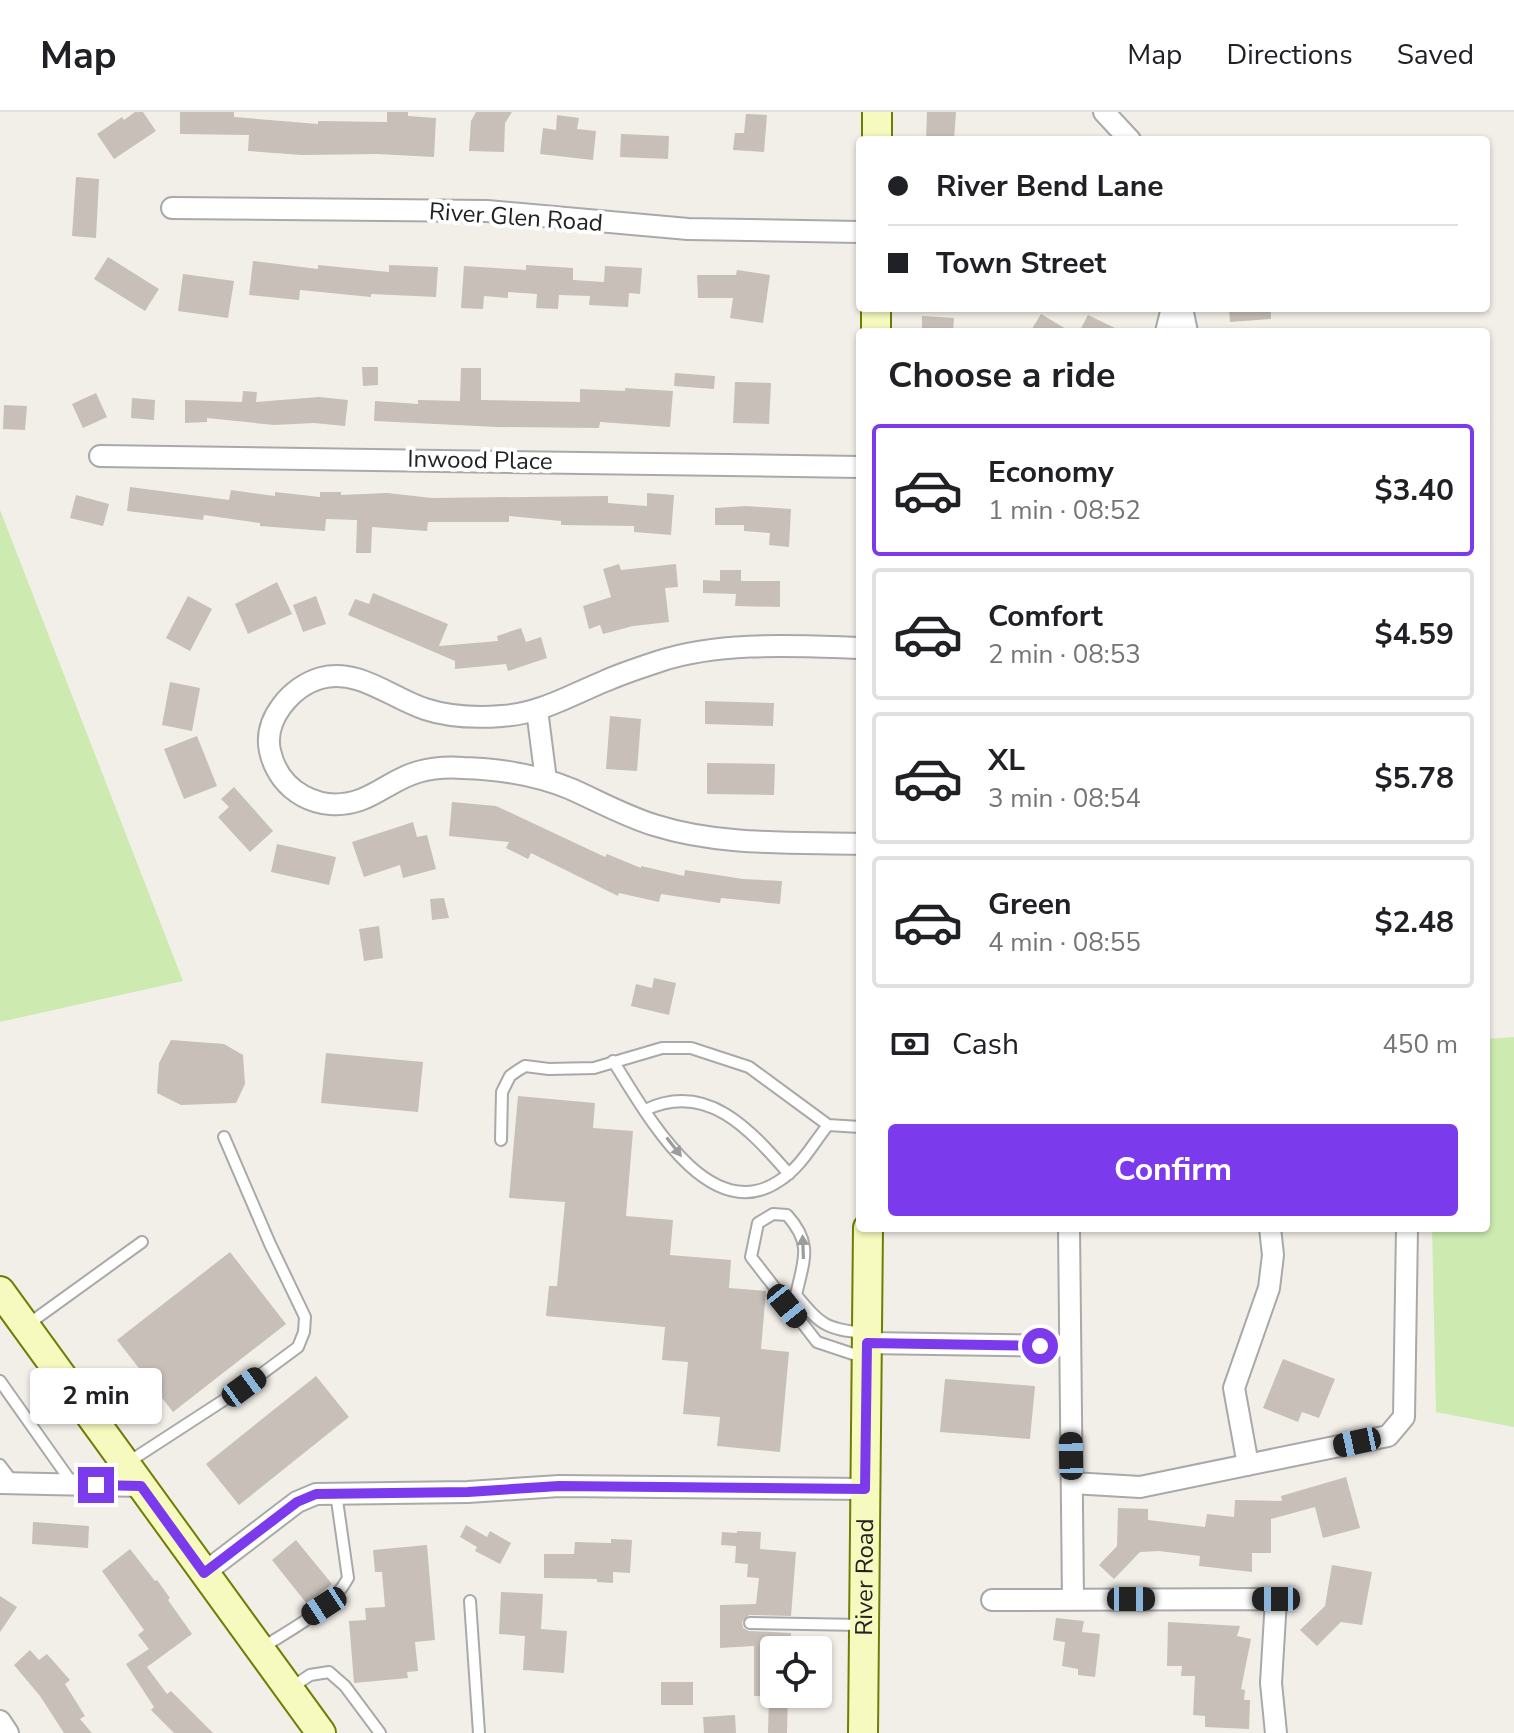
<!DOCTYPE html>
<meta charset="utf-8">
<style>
:root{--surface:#fff;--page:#f6f6f6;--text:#202124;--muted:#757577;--line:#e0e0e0;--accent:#7c3aed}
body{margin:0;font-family:"Nunito Sans",sans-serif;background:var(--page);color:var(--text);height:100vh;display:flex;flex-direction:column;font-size:30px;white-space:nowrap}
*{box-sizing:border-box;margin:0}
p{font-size:26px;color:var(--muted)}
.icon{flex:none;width:44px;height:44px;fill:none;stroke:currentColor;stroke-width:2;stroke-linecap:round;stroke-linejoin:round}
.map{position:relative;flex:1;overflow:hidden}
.panel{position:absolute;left:856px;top:216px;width:634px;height:904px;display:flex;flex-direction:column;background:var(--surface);border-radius:8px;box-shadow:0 2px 6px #0004}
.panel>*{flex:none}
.guide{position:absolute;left:856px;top:24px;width:634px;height:176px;border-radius:8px;box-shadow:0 2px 6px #0004;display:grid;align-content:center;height:176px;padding:0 32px;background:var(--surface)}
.tools{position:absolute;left:760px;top:1524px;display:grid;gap:16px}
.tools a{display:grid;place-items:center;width:72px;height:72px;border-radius:8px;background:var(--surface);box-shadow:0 2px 6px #0004;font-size:40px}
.end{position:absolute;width:36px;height:36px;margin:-18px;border:10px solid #7c3aed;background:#fff;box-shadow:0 0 0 4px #fff}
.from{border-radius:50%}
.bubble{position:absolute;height:56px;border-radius:8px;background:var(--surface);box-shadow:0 2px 6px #0004;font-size:26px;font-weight:700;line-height:56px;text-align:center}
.car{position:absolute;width:24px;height:48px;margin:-24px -12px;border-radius:10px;box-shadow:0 0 6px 2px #0007;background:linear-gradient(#222 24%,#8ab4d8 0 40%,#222 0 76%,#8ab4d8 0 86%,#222 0)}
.guide b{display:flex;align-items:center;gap:28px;height:76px;font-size:30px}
.guide b+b{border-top:2px solid var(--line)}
.guide i{width:20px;height:20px;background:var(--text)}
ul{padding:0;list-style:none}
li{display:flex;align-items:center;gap:24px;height:132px;margin:0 16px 12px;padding:0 16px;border:4px solid var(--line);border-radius:8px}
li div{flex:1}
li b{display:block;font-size:30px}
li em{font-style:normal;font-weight:700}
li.selected{border-color:var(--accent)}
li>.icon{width:72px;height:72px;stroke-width:1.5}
h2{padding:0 32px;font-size:36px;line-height:96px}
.pay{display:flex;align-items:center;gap:20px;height:88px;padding:0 32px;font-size:30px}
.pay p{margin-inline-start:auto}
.action{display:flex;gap:16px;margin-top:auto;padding:16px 32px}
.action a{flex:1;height:92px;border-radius:8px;background:var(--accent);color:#fff;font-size:32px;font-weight:700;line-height:92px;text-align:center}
header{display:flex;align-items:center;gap:48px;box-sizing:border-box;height:112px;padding:0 40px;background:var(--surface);border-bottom:2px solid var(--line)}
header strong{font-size:38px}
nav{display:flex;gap:44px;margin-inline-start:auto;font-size:28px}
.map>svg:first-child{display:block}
</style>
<header>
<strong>Map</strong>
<nav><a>Map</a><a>Directions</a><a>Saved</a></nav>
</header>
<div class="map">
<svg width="1514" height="1621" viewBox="0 0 1514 1621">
<rect width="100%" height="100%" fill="#f2efe9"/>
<!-- grass -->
<path fill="#cdebb0" d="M0 398 183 869 0 910Z
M1514 925V1315L1436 1300 1432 1116H1486V927Z"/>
<!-- building -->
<path fill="#c7bfb8" d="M135 0H143L156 19 114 47 97 22 122 5 124 8Z
M180 0H234V5L318 12V9L387 10V0H408V4L436 6 434 45 377 42 302 43 248 39 249 23 180 22Z
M476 0H512L505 11 504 40 469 39 471 9Z
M927 0H956L954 28H926Z
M746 2 767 3 764 40 733 38 735 21H744Z
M557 3 579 6 577 17 596 19 593 48 540 42 543 16 556 18Z
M621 22 669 24 668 47 620 45Z
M76 65 99 67 96 126 72 124Z
M108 145 159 177 145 199 94 167Z
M253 149 318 157V153L389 160V153L438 155 436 185 371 182V185L300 178 299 188 249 183Z
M526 153 573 156V168L604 170 605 154 642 156 640 182 629 181 628 195 589 193 590 184 559 183 558 197 536 196 537 182 508 180V186L484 184 483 197 461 196 464 154 526 158Z
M737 158 770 163 763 211 730 206 733 186H698L697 163H736Z
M183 162 234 169 228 206 178 199Z
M1229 196H1271V207L1230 210Z
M1041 202 1071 220H1030Z
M1088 203 1123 220H1079Z
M922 204 954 206 953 220H922Z
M362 255H378V273L363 274Z
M461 256H481V288L580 290V277L625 279V276L673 279 670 315 600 310 599 316 497 315 374 309 375 289 418 292V288L460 289Z
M675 261 715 264 714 277 674 274Z
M735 270 771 271 769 312 733 311Z
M243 279 257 280 256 290 319 285 348 288 345 314 314 311 274 313 207 306V310L185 311V288L242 290Z
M96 281 107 305 83 316 72 292Z
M132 286 155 288 154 308 131 306Z
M4 293 27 294 25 318 3 317Z
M130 375 229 388 231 378 275 384V380L320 385V380H341V383L387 381 432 386 608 384V391L647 394V381L674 383 671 423 634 420V414L561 413V409L509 404V410H428L427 419 372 415 371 441H356L357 408 326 407 325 419 260 414V411L204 403 203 408 127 399Z
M76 383 109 392 103 414 70 406Z
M746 394 791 397 789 435 769 433 770 421 744 419V413H715V396Z
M619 452 621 458 676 452 678 475 665 476 669 510 633 514 603 522 600 513 589 517 583 494 611 485 603 457Z
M720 458H741V469H780V495L735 494 736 482 703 481V468L720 469Z
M277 470 292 502 248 522 235 492Z
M373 481 448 512 439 534 498 529 497 524 521 516 526 530 541 525 547 546 508 559 506 552 455 557V549L348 503 355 487 369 492Z
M188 484 212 497 190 539 166 526Z
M316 484 326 512 303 520 293 493Z
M170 570 200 576 192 619 162 613Z
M705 589 774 591 773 614 705 612Z
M610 604 641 607 637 659 606 657Z
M197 624 217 674 184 687 164 637Z
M707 651 775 652 774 683 707 682Z
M234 675 273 719 250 740 218 705 229 695 221 687Z
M452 690 496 694 605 745 607 742 641 756V754L684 764 685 758 743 767 782 769 780 792 721 786 720 791 661 782 659 790 619 781 618 784 531 741 528 747 506 736 509 730 449 724Z
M413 710 417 725 427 723 436 757 403 766 400 753 364 765 352 730Z
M277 732 336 745 329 773 271 760Z
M444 786 449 806 432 808 430 787Z
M379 814 383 846 364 849 359 817Z
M654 866 676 871 669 903 631 894 636 872 652 876Z
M171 928 224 932 243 943 245 972 236 991 181 993 157 981 159 951Z
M326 941 423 950 418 1000 321 991Z
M518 984 595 991 593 1016 633 1019 626 1104 673 1108 670 1143 731 1148 729 1176 766 1179 761 1237 789 1240 780 1340 717 1334 720 1305 683 1302 688 1250 662 1248 665 1215 546 1204 549 1174H557L565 1090 509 1086Z
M230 1140 286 1212 173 1300 117 1228Z
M1283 1247 1335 1267 1319 1306 1302 1300 1298 1310 1263 1296Z
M316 1264 349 1305 239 1393 206 1352Z
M945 1267 1035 1274 1030 1327 940 1320Z
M1346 1365 1360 1416 1323 1426 1315 1395 1271 1407V1441H1252V1460L1199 1454 1200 1444 1159 1439 1140 1440 1114 1467 1099 1453 1117 1434 1118 1396 1148 1397V1408L1205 1415 1207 1402 1234 1405 1235 1388 1282 1389 1281 1384Z
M33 1410 89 1414 88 1436 32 1432Z
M466 1413 487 1425 490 1419 511 1431 500 1452 475 1439 477 1435 460 1425Z
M737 1419 761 1420 760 1437 796 1440 791 1504 749 1503 742 1510 743 1516 749 1519 791 1521 790 1538H774V1582H788L787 1621H768L769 1584H754V1534L720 1536V1493L756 1492 759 1466 747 1465 748 1452 735 1451 736 1434 721 1433 722 1420 737 1421Z
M611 1427 632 1428 630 1461 613 1460V1471L597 1470V1467L544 1466V1442H574L575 1430 611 1431Z
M296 1428 332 1472 307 1492 272 1448Z
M427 1433 435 1528 415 1530 418 1559 407 1560 408 1566 354 1571 349 1509 366 1508 365 1496 385 1495 382 1460H375L373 1438Z
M130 1437 155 1469 157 1468 170 1486 168 1488 192 1522 147 1555 167 1582 171 1579 213 1621H174L151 1598 154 1595 126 1552 149 1537 138 1523 144 1518 102 1459Z
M1332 1453 1372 1460 1362 1513 1341 1510 1317 1534 1300 1518 1325 1494Z
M501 1480 543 1482 541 1517 567 1519 564 1561 523 1558 525 1524 499 1522Z
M0 1484 17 1495 0 1520Z
M1056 1506 1084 1509 1082 1520 1100 1522 1095 1565 1078 1563V1557L1062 1554 1065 1530 1053 1528Z
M1168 1510 1240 1514 1237 1524 1251 1527 1241 1577 1245 1578 1244 1588H1250L1249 1617 1205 1615V1604L1193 1603 1195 1564H1181L1182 1554H1167Z
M30 1538 39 1548 47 1542 70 1568 65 1572 85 1604 80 1607 92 1621H64L40 1584 14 1553Z
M661 1570H693V1593H661Z
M735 1603 736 1621H704L703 1605Z"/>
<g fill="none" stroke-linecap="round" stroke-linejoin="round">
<!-- lane casing -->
<g stroke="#a9a9a9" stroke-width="14">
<path id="lane" d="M613 949C644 997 707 1117 779 1069 801 1055 812 1033 828 1013
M645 998C708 968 751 1019 789 1062
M501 1028 502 980 510 964 517 959 525 954 549 957 594 956 662 936H691L749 955 828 1013 860 1015
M27 1213 142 1130
M862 1245 817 1230 751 1145 758 1111 773 1102 787 1103C813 1132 804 1147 796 1183 821 1213 825 1217 865 1221
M0 1269 72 1371
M127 1351 244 1275 298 1235 304 1220 305 1205 270 1132 224 1025
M0 1353 13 1370
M470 1489 479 1621
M750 1511 862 1513
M262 1536C292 1516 331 1498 348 1466L336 1381
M291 1576 310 1563 329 1560 345 1574 380 1621"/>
</g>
<!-- street casing -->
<g stroke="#a9a9a9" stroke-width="24">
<path id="street" d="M1104 0 1130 28
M172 96 487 99 688 117 860 120
M1182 196 1187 220
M1166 220 1172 196
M100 344 860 355
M860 536C796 534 722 529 660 549 642 555 623 561 605 569 571 583 539 602 502 604 476 606 449 605 425 597 391 586 359 556 321 566 292 574 263 607 270 639 279 680 320 702 360 688 380 681 396 666 418 660 432 656 448 655 463 656 499 657 537 663 571 677 598 689 625 704 654 713 720 734 792 730 860 732
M537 598 546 668
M1069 1116 1073 1488
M867 1231 1069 1234
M1248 1353 1234 1276 1269 1176 1273 1143 1270 1116
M0 1371 141 1374
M1072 1371 1140 1375 1388 1324 1404 1305 1407 1116
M204 1461 297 1390 316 1382 468 1380 559 1374 865 1377
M992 1488 1276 1487 1271 1571 1276 1621
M0 1609 8 1621"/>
</g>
<!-- secondary casing -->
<g stroke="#707d05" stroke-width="32">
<g id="secondary">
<path d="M877 28V0"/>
<path d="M876 220V196"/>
<path d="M0 1179 321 1621"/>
<path id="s1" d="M863 1621 868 1116"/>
</g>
</g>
<!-- lane -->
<use href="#lane" stroke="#fff" stroke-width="10"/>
<!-- street -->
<use href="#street" stroke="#fff" stroke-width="20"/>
<!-- secondary -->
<use href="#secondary" stroke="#f7fabf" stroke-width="28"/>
</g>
<!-- one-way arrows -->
<defs><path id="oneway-solid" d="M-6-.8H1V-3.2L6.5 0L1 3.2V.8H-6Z" transform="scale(2)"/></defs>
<g fill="#9c9c9c">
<use href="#oneway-solid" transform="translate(674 1035) rotate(52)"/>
<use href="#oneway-solid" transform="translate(803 1135) rotate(-92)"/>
</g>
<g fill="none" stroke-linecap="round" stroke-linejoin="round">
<!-- route -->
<path stroke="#7c3aed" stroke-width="10" d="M96 1373 141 1374 204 1461 297 1390 316 1382 468 1380 559 1374 865 1377 867 1231 1040 1234"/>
</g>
<g text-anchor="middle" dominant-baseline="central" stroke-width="8" stroke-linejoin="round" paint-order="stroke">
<!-- street labels -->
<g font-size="24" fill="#222" stroke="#fff">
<text transform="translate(516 105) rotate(4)">River Glen Road</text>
<text transform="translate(480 348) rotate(1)">Inwood Place</text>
<text stroke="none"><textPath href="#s1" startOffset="156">River Road</textPath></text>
</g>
</g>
</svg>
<div class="tools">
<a><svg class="icon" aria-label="locate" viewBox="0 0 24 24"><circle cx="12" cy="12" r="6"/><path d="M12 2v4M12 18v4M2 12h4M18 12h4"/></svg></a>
</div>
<i class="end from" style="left:1040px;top:1234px"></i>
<i class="end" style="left:96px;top:1373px"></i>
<div class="bubble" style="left:30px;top:1256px;width:132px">2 min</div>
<i class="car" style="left:787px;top:1194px;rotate:141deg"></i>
<i class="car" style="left:244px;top:1275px;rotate:54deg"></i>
<i class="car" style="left:1357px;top:1330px;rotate:258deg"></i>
<i class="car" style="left:1071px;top:1344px;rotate:359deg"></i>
<i class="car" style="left:1131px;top:1487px;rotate:90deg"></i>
<i class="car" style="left:1276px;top:1487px;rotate:270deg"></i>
<i class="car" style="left:324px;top:1494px;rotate:237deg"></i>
<div class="guide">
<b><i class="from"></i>River Bend Lane</b>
<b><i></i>Town Street</b>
</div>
<section class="panel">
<h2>Choose a ride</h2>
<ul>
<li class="selected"><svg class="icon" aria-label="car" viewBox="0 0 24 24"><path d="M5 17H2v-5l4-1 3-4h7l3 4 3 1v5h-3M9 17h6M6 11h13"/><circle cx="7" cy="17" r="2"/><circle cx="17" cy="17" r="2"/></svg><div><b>Economy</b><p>1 min · 08:52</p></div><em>$3.40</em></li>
<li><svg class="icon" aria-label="car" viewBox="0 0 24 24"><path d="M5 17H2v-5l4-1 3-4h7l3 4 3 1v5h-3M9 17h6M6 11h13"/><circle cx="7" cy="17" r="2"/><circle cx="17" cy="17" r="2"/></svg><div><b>Comfort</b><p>2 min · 08:53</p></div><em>$4.59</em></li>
<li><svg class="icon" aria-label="car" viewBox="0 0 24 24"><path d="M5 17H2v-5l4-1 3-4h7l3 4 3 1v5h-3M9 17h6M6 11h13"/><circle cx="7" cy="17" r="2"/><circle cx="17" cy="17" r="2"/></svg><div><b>XL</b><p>3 min · 08:54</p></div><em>$5.78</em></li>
<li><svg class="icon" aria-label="car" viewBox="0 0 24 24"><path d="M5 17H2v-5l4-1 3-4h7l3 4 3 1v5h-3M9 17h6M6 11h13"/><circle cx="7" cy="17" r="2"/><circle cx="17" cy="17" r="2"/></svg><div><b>Green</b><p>4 min · 08:55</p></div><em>$2.48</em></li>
</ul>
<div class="pay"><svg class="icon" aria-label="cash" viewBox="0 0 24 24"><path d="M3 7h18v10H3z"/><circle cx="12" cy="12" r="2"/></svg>Cash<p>450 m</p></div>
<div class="action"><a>Confirm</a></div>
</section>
</div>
